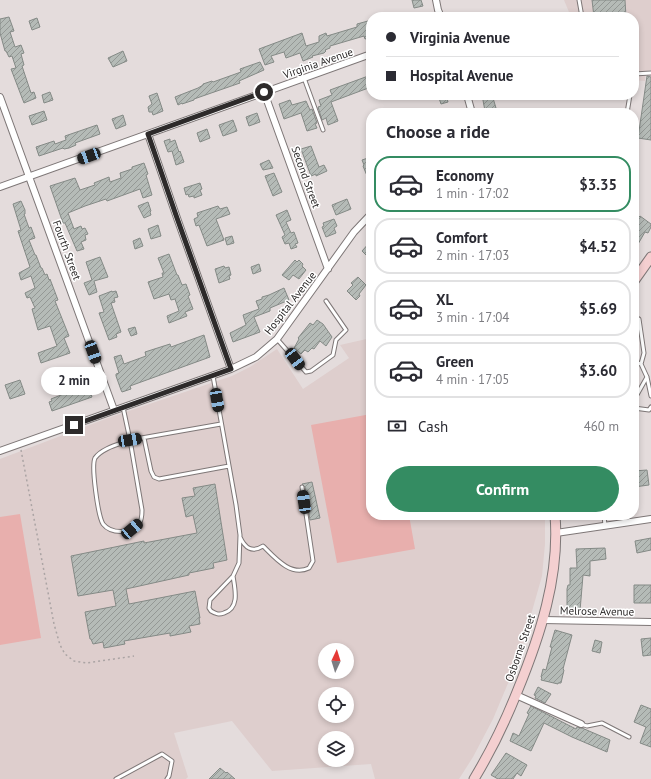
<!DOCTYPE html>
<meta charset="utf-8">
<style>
:root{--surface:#fff;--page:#f2f2f3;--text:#2b2b33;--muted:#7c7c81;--line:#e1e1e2;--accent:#348c62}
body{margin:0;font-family:"PT Sans",sans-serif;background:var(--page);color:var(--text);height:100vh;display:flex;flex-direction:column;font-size:15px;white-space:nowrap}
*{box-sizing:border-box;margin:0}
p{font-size:13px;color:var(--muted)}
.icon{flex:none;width:22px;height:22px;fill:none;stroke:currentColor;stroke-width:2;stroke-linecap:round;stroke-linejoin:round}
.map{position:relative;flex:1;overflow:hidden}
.side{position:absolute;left:366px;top:108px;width:273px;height:412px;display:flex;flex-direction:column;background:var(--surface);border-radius:16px;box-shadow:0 2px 6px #0003}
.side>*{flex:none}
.banner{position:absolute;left:366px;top:12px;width:273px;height:88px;border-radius:16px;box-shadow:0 2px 6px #0003;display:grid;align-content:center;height:88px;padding:0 20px;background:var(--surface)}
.needle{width:26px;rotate:4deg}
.controls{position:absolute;left:318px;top:643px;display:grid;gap:8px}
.controls a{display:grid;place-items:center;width:36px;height:36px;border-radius:50%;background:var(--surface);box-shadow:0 2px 6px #0003;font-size:20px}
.end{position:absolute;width:18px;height:18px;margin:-9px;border:5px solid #2d2a2a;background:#fff;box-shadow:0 0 0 2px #fff}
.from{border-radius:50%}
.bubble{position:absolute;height:28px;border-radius:14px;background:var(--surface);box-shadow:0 2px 6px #0003;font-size:13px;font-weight:700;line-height:28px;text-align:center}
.car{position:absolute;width:12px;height:24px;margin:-12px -6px;border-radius:5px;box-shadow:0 0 3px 1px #0007;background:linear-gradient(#222 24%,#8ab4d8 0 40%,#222 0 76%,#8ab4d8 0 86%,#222 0)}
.banner b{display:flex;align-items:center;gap:14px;height:38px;font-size:15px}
.banner b+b{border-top:1px solid var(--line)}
.banner i{width:10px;height:10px;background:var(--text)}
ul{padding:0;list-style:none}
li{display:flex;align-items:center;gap:12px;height:56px;margin:0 8px 6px;padding:0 12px;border:2px solid var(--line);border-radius:16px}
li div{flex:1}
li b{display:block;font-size:15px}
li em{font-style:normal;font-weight:700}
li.current{border-color:var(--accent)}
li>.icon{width:36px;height:36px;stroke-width:1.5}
h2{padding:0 20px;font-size:18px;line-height:48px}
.pay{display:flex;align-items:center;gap:10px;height:44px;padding:0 20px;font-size:15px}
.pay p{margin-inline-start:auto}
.primary-button{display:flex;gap:8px;margin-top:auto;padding:8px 20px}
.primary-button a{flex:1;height:46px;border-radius:24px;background:var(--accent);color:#fff;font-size:16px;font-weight:700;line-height:46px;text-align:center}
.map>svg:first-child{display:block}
</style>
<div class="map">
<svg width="651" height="779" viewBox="0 0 651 779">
<defs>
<pattern id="building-hatch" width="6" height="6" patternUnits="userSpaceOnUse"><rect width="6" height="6" fill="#b5bbb7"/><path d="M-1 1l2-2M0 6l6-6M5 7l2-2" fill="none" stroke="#949895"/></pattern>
</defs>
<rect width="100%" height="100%" fill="#e4dcdc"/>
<!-- built -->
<path fill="#dececd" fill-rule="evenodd" d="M564 0H651V70L646 71 645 81 634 80V17H571Z
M371 338V515H545V544L542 576 519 657 493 719 473 757 459 779H375L371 764 272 771 232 721 174 733 188 777 186 779H0V459L108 418 232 376 250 367 277 349 303 389 349 358 340 345ZM325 650H347V672H325ZM325 694H347V716H325ZM325 738H347V760H325Z"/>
<!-- pitch -->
<path fill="#e8afad" d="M371 414V515H409L415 549 337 563 311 425Z
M20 514 41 638 0 645V517Z"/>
<!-- building -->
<path fill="url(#building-hatch)" stroke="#848a86" d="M412 0H421L423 6 414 8Z
M592 0H625L626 17H594Z
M9 17 14 31 10 32 15 47 21 45 24 53 21 54 24 65 22 66 31 93 34 92 36 98 24 103 11 69 16 68 12 56 9 57 6 51H5L0 33V19Z
M37 18 40 27 32 30 29 21Z
M368 21 369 25H371V37L365 39 364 36 330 46V48L325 50 326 51 324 53 312 56 313 57 303 61 300 53 286 58 284 52 271 56 274 62 265 65 259 49 302 33 306 46 319 42V36L326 33 327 36 357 27V24Z
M123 51 127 61 113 67 108 58Z
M260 62 264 70 239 81 240 83 194 99V100L182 104V103L178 105 175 97 198 88 203 85V84L212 81 213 82 241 72 240 69Z
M371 75V87L331 102 338 121 328 125 326 118 322 120 318 107 321 106 319 100 332 95 330 90Z
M647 76 651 77V140L638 138Z
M50 92 53 100 44 103 42 95Z
M157 93 163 111 153 115 152 112H149L148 107 152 104 149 96Z
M438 95H446L448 102 441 104Z
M482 95H489L490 99 493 98 496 108 485 111Z
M290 100 292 105 306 101 310 110 312 109 317 123 315 124 317 128 307 131 301 113 284 119 279 104Z
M44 111 47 120 32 125 29 116Z
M257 113 260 122 249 126 246 117Z
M123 115 126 125 116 129 112 119Z
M233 120 237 131 223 136 219 125Z
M97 125 100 134 75 143 76 145 69 148 64 149 63 148 39 156 36 147 54 141 55 144 66 140 65 136Z
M207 129 210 138 200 142 197 133Z
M170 139V142L175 140 179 152 180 151 184 162 176 165 172 151 168 152 164 141Z
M311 146 319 167 324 165 327 171 316 176V174L311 176 301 149Z
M371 157V183H370L363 166 364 165 362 160Z
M269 160 273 168 263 170 260 164Z
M144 163 148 174 146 175 152 195 143 198 140 189 107 201 106 199 85 206 68 213 74 229 81 226 82 229 85 228 88 234 85 235 86 240 81 242 84 249 77 251 65 223H63L50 186 75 178 80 190 95 185 94 183 109 177 110 182 121 178 120 173 132 169V167Z
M274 173 282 192 273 196 265 176Z
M200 183 202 189 200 190 202 195 194 198V196L189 197 188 194 186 195 184 188Z
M347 199 351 209 336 215 332 205Z
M21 201 25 210V214H24L29 228 31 227 35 238 29 240 35 255H36L41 268H42L45 275 47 274 49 280 50 279 58 300 55 301 69 336 64 338 70 353 41 363 38 353 57 346 50 326 38 330 32 309 35 308 30 297 27 298 25 293 35 288 31 276 21 280 19 273 30 267 18 231 21 230 13 204Z
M148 202 151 211 150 212 151 215 144 218 138 206Z
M218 206 220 209 227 207 230 214 216 219 224 240 207 246 199 225 196 226 194 219 198 217 197 213Z
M287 210 291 220 286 222 291 233 294 232 298 243 295 244 297 247 291 249 289 243 285 244 282 237 285 235 276 215Z
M634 215 639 217 640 216 651 224V227L648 233 645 232 634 251Z
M334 219 337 226 334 228 336 233 326 237 322 227 324 226 323 223Z
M158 225 161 236 151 239 148 229Z
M232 236 234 243 227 245 225 238Z
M140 238 143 246 135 249 133 241Z
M371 241V260L362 251Z
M169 254 177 275H178L182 285 186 284 190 295 188 296 193 309 185 312 187 316 169 323 167 316 179 311 175 299 171 300 169 294 154 299 148 282 163 277 162 273H164L158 258Z
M100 257 108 277 94 281 97 292 89 295 84 283 92 280 86 262Z
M295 260 297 262 299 260 303 264 302 266 306 270 299 279 293 275 289 280 282 275Z
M259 264 261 271 253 274 251 267Z
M224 266 225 268 229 267 231 275 229 276 230 279 219 283 215 269Z
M358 277 366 285 359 294 360 296 356 300 347 291 353 285 351 283Z
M284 288 289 300 270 308V311L254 317 260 332 233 342 230 333 246 325 243 315 259 309 256 301 262 299V297L269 295Z
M112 291V292L116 291 118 297 114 298 115 302 111 303 121 332 116 334 117 337 109 340 99 313 104 312 99 296Z
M317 320 323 324 332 337 326 346 320 341 314 349 312 348 308 352 305 350 301 354 294 348 299 339 298 338 310 323 313 325Z
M135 327 137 334 131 336 128 329Z
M204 335 210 357 130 386 131 389 122 392 121 390 116 376V374L119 373 114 357 121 355 124 364 146 356 145 352 170 344 171 347Z
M83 370 92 397 52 411 49 402 52 401 51 399 66 393 65 392 71 390V388L78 385 74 373Z
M54 375 56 382 49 385 46 378Z
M20 380 25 394 10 399 5 385Z
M647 470 649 485 634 487V471Z
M312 482 320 518 310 520 305 487 302 484Z
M215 484 227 560 213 563 214 568 189 573V575L126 589 129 604 195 591 200 618H199L200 624 189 626 191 632 170 636V633L124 641 125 644 104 648 103 642 93 644 91 639H90L85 612 116 606 113 590 78 596 71 556 144 541V543L197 533 193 515 186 517 182 498 195 496 193 488Z
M651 538V550L637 553 635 541Z
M605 548 606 559 590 561V576L583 575 580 611H567V589L568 585H570V568H577L576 549Z
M634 585H651V603H634Z
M555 630 572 635 563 669 564 670 561 683H558V684L541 680 542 678 541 677 543 669 546 670 552 647H550Z
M651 638V655L643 656 641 639Z
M595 640 602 642 600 653 592 651Z
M538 687 551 694 545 703 535 698 536 696 534 695Z
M641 705 651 709V747L640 743 646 727 634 722Z
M531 706 576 729 577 727 582 728 610 740 607 752 572 737 544 723 531 751 510 741 513 733 519 736 529 714 527 713Z
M506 753 527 765 521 776 517 773 513 779H498L491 775Z
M220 768 226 773 227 772 235 779H209Z"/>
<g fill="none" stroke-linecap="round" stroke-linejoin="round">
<!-- lane casing -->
<g stroke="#7e7777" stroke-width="5">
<path id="lane" d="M579 0 582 17
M634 74 651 73
M304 78 323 130
M627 113 630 95
M634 324 639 319 644 353 641 364 634 362
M277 339 306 372 311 371 333 355 336 340 346 330 326 301
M641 364 647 377 651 396
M213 376 236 505 240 535 239 563 233 576 210 600 209 608 211 611C216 614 219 615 224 613 240 608 235 589 233 576
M634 400 647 377
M123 407 130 440 221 424
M634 408 649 410 651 407
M144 438 151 471 154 477 159 479 229 466
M130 440 142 510C142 515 142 520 139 524 130 534 111 534 103 524 98 516 91 466 95 458 102 448 120 444 130 440Z
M604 515 605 526
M240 537C245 548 252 553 263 546 275 558 291 577 309 568L313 561 302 487
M581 724 587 726 602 723 629 737
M116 779 162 754 172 761 169 776 167 779"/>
</g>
<!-- street casing -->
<g stroke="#7e7777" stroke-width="8">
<path id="street" d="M436 0 438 10 441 17
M264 92 328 269
M467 95 472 113
M0 97 114 410
M148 134 177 218 231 369
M0 187 371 54
M0 451 231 369 256 357 277 339 354 232 371 214
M556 533 651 519
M543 620 651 622
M516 695 581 724"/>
</g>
<!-- secondary casing -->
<g stroke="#7e7777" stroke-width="11">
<path id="secondary" d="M634 281 651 257
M474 779C491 751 505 722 517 692 540 636 560 576 555 515"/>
</g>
<!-- path -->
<path stroke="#aba4a4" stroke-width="1.5" stroke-dasharray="2 3" stroke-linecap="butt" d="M21 450 54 624 60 645 65 654 74 661 87 663 134 656"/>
<!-- lane -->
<use href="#lane" stroke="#fff" stroke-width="3"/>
<!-- street -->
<use href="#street" stroke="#fff" stroke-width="6"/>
<!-- secondary -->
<use href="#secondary" stroke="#f4cfd0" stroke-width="9"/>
</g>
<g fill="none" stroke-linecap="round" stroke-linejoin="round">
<!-- route -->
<path stroke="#2d2a2a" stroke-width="5" d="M74 425 231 369 177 218 148 134 264 92"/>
</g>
<g text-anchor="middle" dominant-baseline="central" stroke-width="3" stroke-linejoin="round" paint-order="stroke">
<!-- street labels -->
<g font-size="11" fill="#2d2a2a" stroke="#fff">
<text transform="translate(318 63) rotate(-19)">Virginia Avenue</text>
<text transform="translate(306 177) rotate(70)">Second Street</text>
<text transform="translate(67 250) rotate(70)">Fourth Street</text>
<text transform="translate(290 303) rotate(-52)">Hospital Avenue</text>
<text transform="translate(597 611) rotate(1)">Melrose Avenue</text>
<text transform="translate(520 648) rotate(-71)">Osborne Street</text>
</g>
</g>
</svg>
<div class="controls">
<a><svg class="needle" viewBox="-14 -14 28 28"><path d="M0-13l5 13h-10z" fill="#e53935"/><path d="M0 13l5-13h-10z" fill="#7c7c81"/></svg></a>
<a><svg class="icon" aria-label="locate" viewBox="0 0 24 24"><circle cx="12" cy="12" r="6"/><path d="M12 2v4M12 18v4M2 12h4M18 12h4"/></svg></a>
<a><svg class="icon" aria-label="layers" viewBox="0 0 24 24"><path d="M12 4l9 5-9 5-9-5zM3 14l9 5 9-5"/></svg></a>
</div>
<i class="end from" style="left:264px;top:92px"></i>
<i class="end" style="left:74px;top:425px"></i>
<div class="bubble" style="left:41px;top:367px;width:66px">2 min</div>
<i class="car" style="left:89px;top:156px;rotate:250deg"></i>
<i class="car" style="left:93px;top:352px;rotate:160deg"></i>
<i class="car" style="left:295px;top:359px;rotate:143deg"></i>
<i class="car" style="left:217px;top:400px;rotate:170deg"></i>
<i class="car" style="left:130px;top:440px;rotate:80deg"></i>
<i class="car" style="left:304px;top:502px;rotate:352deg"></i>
<i class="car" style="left:132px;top:529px;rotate:50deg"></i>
<div class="banner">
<b><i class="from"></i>Virginia Avenue</b>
<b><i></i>Hospital Avenue</b>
</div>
<section class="side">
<h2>Choose a ride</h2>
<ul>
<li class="current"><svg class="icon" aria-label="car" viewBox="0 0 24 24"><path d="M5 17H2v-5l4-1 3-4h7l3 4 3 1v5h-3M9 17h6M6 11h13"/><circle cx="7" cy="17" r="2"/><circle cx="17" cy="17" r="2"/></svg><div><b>Economy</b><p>1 min · 17:02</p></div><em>$3.35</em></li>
<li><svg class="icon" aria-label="car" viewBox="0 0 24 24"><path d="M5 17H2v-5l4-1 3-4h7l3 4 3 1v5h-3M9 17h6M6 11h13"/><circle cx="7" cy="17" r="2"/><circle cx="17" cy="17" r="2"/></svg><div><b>Comfort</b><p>2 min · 17:03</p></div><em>$4.52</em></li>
<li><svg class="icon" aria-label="car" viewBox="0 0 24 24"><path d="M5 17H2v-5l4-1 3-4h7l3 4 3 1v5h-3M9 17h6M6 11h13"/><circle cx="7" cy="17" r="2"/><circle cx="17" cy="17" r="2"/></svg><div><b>XL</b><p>3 min · 17:04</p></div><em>$5.69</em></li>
<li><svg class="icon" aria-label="car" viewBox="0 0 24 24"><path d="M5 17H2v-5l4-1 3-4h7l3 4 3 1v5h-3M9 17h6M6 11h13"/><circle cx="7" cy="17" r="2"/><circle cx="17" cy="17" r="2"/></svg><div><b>Green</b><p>4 min · 17:05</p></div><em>$3.60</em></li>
</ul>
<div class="pay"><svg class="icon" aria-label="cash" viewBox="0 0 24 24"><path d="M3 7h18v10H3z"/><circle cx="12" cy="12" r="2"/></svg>Cash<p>460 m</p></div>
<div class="primary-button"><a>Confirm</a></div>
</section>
</div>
